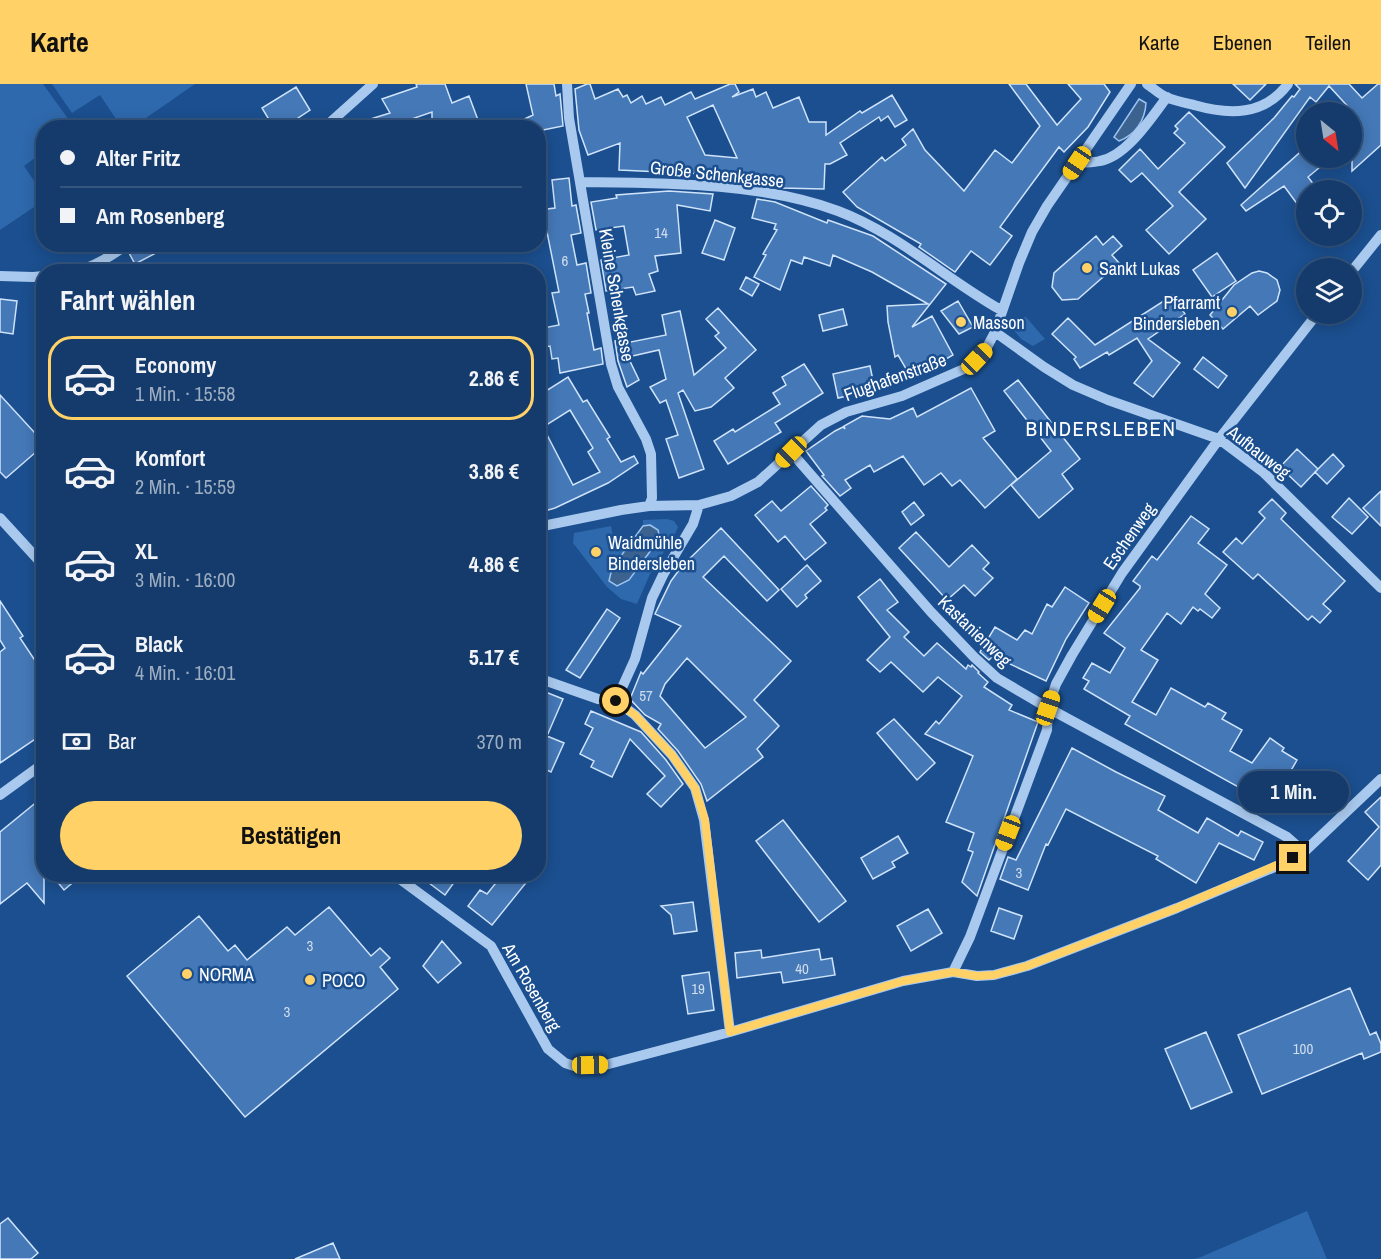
<!DOCTYPE html>
<html lang="de">
<meta charset="utf-8">
<style>
:root{--surface:#143b6b;--page:#1d4271;--text:#f1f3f6;--muted:#9dadc1;--line:#33557e;--accent:#ffd166}
body{margin:0;font-family:"Archivo Narrow",sans-serif;background:var(--page);color:var(--text);height:100vh;display:flex;flex-direction:column;font-size:22px;white-space:nowrap}
*{box-sizing:border-box;margin:0}
p{font-size:20px;color:var(--muted)}
.icon{flex:none;width:33px;height:33px;fill:none;stroke:currentColor;stroke-width:2;stroke-linecap:round;stroke-linejoin:round}
.map{position:relative;flex:1;overflow:hidden}
.details{position:absolute;left:36px;top:180px;width:510px;height:618px;display:flex;flex-direction:column;background:var(--surface);border-radius:24px;box-shadow:0 3px 15px #0003,0 0 0 2px var(--line)}
.details>*{flex:none}
.banner{position:absolute;left:36px;top:36px;width:510px;height:132px;border-radius:24px;box-shadow:0 3px 15px #0003,0 0 0 2px var(--line);display:grid;align-content:center;height:132px;padding:0 24px;background:var(--surface)}
.needle{width:39px;rotate:150deg}
.buttons{position:absolute;left:1296px;top:18px;display:grid;gap:12px}
.buttons a{display:grid;place-items:center;width:66px;height:66px;border-radius:50%;background:var(--surface);box-shadow:0 3px 15px #0003,0 0 0 2px var(--line);font-size:30px}
.end{position:absolute;width:27px;height:27px;margin:-14px;border:8px solid #ffd166;background:#111;box-shadow:0 0 0 3px #111}
.from{border-radius:50%}
.bubble{position:absolute;height:42px;border-radius:21px;background:var(--surface);box-shadow:0 3px 15px #0003,0 0 0 2px var(--line);font-size:20px;font-weight:800;line-height:42px;text-align:center}
.car{position:absolute;width:18px;height:36px;margin:-18px -9px;border-radius:8px;box-shadow:0 0 4px 2px #0007;background:linear-gradient(#f5c518 24%,#345 0 40%,#f5c518 0 76%,#345 0 86%,#f5c518 0)}
.banner b{display:flex;align-items:center;gap:21px;height:57px;font-size:22px}
.banner b+b{border-top:2px solid var(--line)}
.banner i{width:15px;height:15px;background:var(--text)}
ul{padding:0;list-style:none}
li{display:flex;align-items:center;gap:18px;height:84px;margin:0 12px 9px;padding:0 12px;border:3px solid transparent;border-radius:24px}
li div{flex:1}
li b{display:block;font-size:22px}
li em{font-style:normal;font-weight:800}
li.active{border-color:var(--accent)}
li>.icon{width:54px;height:54px;stroke-width:1.5}
h2{padding:0 24px;font-size:27px;line-height:72px}
.pay{display:flex;align-items:center;gap:15px;height:66px;padding:0 24px;font-size:22px}
.pay p{margin-inline-start:auto}
.button{display:flex;gap:12px;margin-top:auto;padding:12px 24px}
.button a{flex:1;height:69px;border-radius:36px;background:var(--accent);color:#111;font-size:24px;font-weight:800;line-height:69px;text-align:center}
header{display:flex;align-items:center;gap:36px;box-sizing:border-box;height:84px;padding:0 30px;background:var(--accent);color:#111}
header strong{font-size:28px}
nav{display:flex;gap:33px;margin-inline-start:auto;font-size:21px}
.map>svg:first-child{display:block}
</style>
<header>
<strong>Karte</strong>
<nav><a>Karte</a><a>Ebenen</a><a>Teilen</a></nav>
</header>
<div class="map">
<svg width="1381" height="1175" viewBox="0 0 1381 1175">
<rect width="100%" height="100%" fill="#1b4f8f"/>
<!-- green -->
<path fill="#2e69ad" d="M0 0H43L74 43 44 44 43 68 24 82 43 110V117L0 146Z
M52 0H195L133 43 122 44 100 11 72 29Z
M1017 233H1026L1045 255 1033 262 1021 255 1013 245Z
M667 435 674 437 678 443 675 450 650 490 637 520 621 515 607 503 573 459 574 449 611 442 614 457 629 454 632 456 612 484 650 441 643 442V436Z
M1307 1127 1327 1175H1194L1201 1173Z"/>
<!-- water -->
<path fill="#3c6290" stroke="#9cc4f0" stroke-width="1.5" d="M1139 15 1146 19C1145 37 1135 51 1119 57L1114 53Z
M650 441 658 446 660 454 629 496 617 502 609 497 612 484 643 442Z"/>
<!-- building -->
<path fill="#4478b7" stroke="#cfe3fa" stroke-width="1.5" fill-rule="evenodd" d="M416 0H445L452 19 469 12 481 44H432V28L400 39 401 44H354V40L390 29 382 15 417 3Z
M526 0H554L556 12 560 10 563 42 538 47V44H505L533 31Z
M587 0H590L595 15 618 5 623 13 627 11 631 19 642 12 646 20 661 13 665 21 691 8 695 15 730 0H735L739 8 732 13 753 5 756 13 766 8 773 24 799 13 809 38H826V51L860 27 862 29 892 11 907 36 895 43 888 32 881 37 879 33 840 59 847 71 830 80H825L824 105 780 104 762 99 704 94V90L619 86 620 59 588 71 579 46 575 5ZM713 21 718 32 737 74 705 71 687 33Z
M1009 0H1026L1057 41 1081 15 1068 0H1104L1110 8 1088 43 1064 68 1059 63 1000 143 1012 152 990 181 971 167 955 188 919 163 921 160 857 123 843 108 882 73 885 77 906 61 902 55 913 45 925 66 964 107 995 66 1012 79 1040 42Z
M1233 0H1266L1250 16Z
M1295 0H1349L1362 14 1378 0H1381V61L1352 87V27L1329 2 1316 18 1310 13 1245 104 1227 79 1274 34 1292 12 1294 13 1300 5Z
M296 3 310 26 283 44H274L262 24Z
M1189 28 1225 63 1179 108 1206 135 1169 170 1146 146 1173 122 1142 89 1131 98 1119 86 1140 65 1158 85 1185 59 1174 49 1178 45 1175 42Z
M1306 63V74H1331L1308 93 1318 106H1306V132L1284 102 1246 127 1241 121Z
M569 94 572 122 576 121 581 149 571 151 577 181 586 179 591 209 585 210 589 229H587L594 266 601 264 603 280 560 289 558 274 552 275 550 262 538 264V245L559 241 552 209 559 208 547 148 538 150V126L555 124 552 96Z
M669 107 713 110 710 127 677 121 681 169 655 172 658 187 649 190 655 207 636 211 633 203 606 207 601 176 629 171 624 142 596 146 591 118 617 114 616 111Z
M757 115 775 118 827 139 828 136 873 152 946 200 912 243 932 232 953 271 912 295 898 271 895 273 888 238 887 222 928 220 872 188 833 171 830 182 804 173 802 180 791 176 780 206 754 193 766 171 763 170 777 146 774 145 776 140 752 134Z
M715 136 735 144 724 176 702 169Z
M1096 152 1103 161 1113 152 1122 162 1112 171 1119 179 1078 215 1062 216 1052 203 1054 189Z
M138 160H173L135 180 129 169Z
M1217 169 1236 197 1212 213 1193 186Z
M1259 187 1267 189 1277 196 1280 206 1277 217 1258 231 1250 222 1223 245 1210 231 1234 201 1252 189Z
M746 193 759 200 752 212 740 205Z
M1173 211 1185 230 1148 255 1180 279 1153 313 1134 299 1152 277 1137 254 1109 271 1107 268 1080 284 1074 275 1076 273 1052 250 1068 234 1095 261Z
M0 215 17 217 13 250 0 248Z
M958 217 973 243 959 250 941 227Z
M718 224 756 266 725 294 734 304 711 323 695 327 683 306 678 309 704 385 679 394 666 355 678 351 666 316 660 319 650 303 666 295 659 266 628 273 639 296 627 303 618 277 615 257 619 255 621 260 666 251 662 231 680 227 694 291 726 264 715 252 719 249 706 235Z
M843 225 847 241 823 247 819 231Z
M1203 273 1227 292 1218 304 1194 285Z
M804 280 823 309 775 339 781 348 728 380 714 357 733 345 735 348 780 320 773 309 786 301 782 293Z
M870 282 875 306 838 314 833 290Z
M568 293 583 318 587 316 610 353 607 355 621 378 634 372 638 379 608 399 555 424 538 429V312ZM570 326 593 364 588 368 600 388 573 401 543 343Z
M1018 296 1080 375 1062 390 1073 405 1039 434 1011 401 1051 367 1004 307Z
M971 304 995 347 983 354 1017 395 985 424 960 396 952 402 941 389 924 401 903 372 874 388 870 381 845 396 851 404 840 412 822 392 824 391 806 367 835 347 843 343 845 345 844 342 862 332 890 335 913 324 917 333Z
M0 311 34 348 44 340V361L6 394 0 388Z
M1297 365 1318 385 1301 403 1280 383Z
M1333 370 1344 382 1327 400 1315 388Z
M811 402 828 421 825 424 827 426 810 440 826 459 805 476 785 452 778 458 755 431 772 417 781 427Z
M1381 407V442L1363 424Z
M1349 414 1368 433 1352 450 1332 433Z
M1272 415 1286 429 1281 435 1345 497 1323 520 1331 527 1320 539 1312 532 1308 536 1258 490 1253 495 1223 468 1236 454 1242 460 1265 434 1259 428Z
M914 418 924 431 911 441 902 428Z
M1191 432 1209 445 1198 459 1227 481 1205 510 1220 524 1212 534 1200 525 1198 527 1193 523 1181 540 1167 529 1141 566 1158 576 1132 618 1156 631 1171 604 1205 623 1208 619 1226 629 1222 635 1242 646 1230 667 1252 679 1270 654 1284 664 1282 667 1297 676 1272 720 1241 701 1240 704 1125 640 1130 632 1084 605 1089 597 1083 594 1092 579 1110 589 1125 564 1104 549 1140 504V502L1133 497 1152 472 1157 476Z
M721 444 779 506 767 517 724 472 703 493 791 577 754 616 779 642 757 665 763 673 707 717 701 700 678 667 658 645 661 640 645 631 630 615 641 588 643 590 681 542 655 530 671 497 682 482ZM687 574 746 633 705 664 660 612 665 600Z
M916 448 949 483 972 461 989 479 983 485 993 494 975 512 964 501 947 516 899 464Z
M807 481 821 497 805 511 807 514 797 523 781 505Z
M880 495 898 518 887 526 909 548 904 553 924 572 937 559 966 585 968 581 971 583 972 581 979 588 978 589 988 598 984 603 1012 621 1009 626 1038 638 977 812 962 798 973 768 968 766 974 749 946 738 973 672 925 650 936 637 939 640 962 612 938 593 923 608 891 578 880 588 867 576 890 553 858 513Z
M1065 503 1089 519 1066 555 1046 597 993 572 989 576 980 568 995 543 1017 556 1025 546 1032 550 1047 520 1052 523Z
M0 517 23 552 20 554 36 578 44 571V649L0 679V568L5 564 0 556Z
M607 525 620 534 580 594 566 586Z
M538 605 563 615 547 652 564 659 551 688 538 682Z
M591 627 641 648 666 676 683 700 661 723 647 710 665 692 630 655 612 693 591 683 594 677 580 670 593 644 585 640Z
M894 635 935 679 917 696 877 649Z
M1072 664 1116 688 1165 712 1158 726 1198 749 1207 734 1238 752 1241 747 1263 758 1254 776 1219 759 1196 799 1156 775 1158 772 1066 725 1048 761 1046 760 1028 806 1000 795 1008 773 1016 776Z
M44 712V819L27 799 0 820V748Z
M1381 713V781L1368 796 1348 777 1379 743 1365 728Z
M783 736 846 817 819 838 756 757Z
M898 752 908 769 892 778 895 783 873 795 861 774Z
M51 790H83L64 806Z
M417 790H460L445 811Z
M503 790H533L492 841 468 822 480 806 487 810Z
M693 818 697 847 674 850 671 831 661 822Z
M329 823 371 872 380 864 390 874 380 883 398 905 245 1033 127 892 199 832 228 867 235 861 247 876 287 843 295 851Z
M999 824 1022 832 1014 855 991 847Z
M928 825 942 849 911 867 897 842Z
M442 857 461 879 438 899 423 882Z
M819 865 821 876 832 874 835 891 783 899 781 888 737 894 735 869 761 866 762 874Z
M709 888 714 926 688 930 682 892Z
M1350 904 1370 951 1376 948 1381 960V968L1364 975 1362 969 1262 1010 1238 951Z
M1206 948 1232 1008 1191 1025 1165 965Z
M8 1134 38 1169 31 1175H0V1140Z
M333 1159 340 1175H295Z"/>
<g fill="none" stroke-linecap="round" stroke-linejoin="round">
<!-- minor -->
<path stroke="#a9c9ee" stroke-width="10" d="M567 0 569 34 611 280 618 303 646 355 651 370 652 414 649 422
M1147 0C1153 4 1159 10 1166 13 1175 17 1185 19 1194 21 1229 31 1264 32 1288 0
M324 44 373 0
M1077 79C1084 78 1093 79 1100 77 1127 72 1151 34 1167 13
M580 98C663 99 760 98 838 127 897 149 946 195 1001 226
M1352 187 1381 151
M74 188C94 183 111 172 128 160
M0 192 33 193 44 192
M995 248 1044 283 1073 301 1108 316 1219 355 1263 388 1381 504
M791 368 931 528 974 573 997 594 1048 624 1287 753 1304 768
M0 434 44 482
M538 443 621 426 649 422 699 421 731 412 758 398 821 341 846 328 902 312 966 284 986 265 995 248 1019 179 1032 148 1047 122 1131 0
M538 594 598 615 616 617 635 631 672 671 695 704 704 736 730 948
M616 617 635 575 652 514 663 491 693 440 699 421
M0 711 44 679
M393 790 491 862 548 965 565 979 574 982 605 981 730 948 903 897 953 888 977 892 994 891 1027 882 1177 824 1282 780 1304 768 1381 695
M953 888 970 853 1047 646 1048 624 1056 600 1072 571 1122 489 1219 355 1317 230"/>
</g>
<g fill="none" stroke-linecap="round" stroke-linejoin="round">
<!-- route -->
<path stroke="#ffd166" stroke-width="8" d="M616 617 635 631 672 671 695 704 705 736 730 948 903 897 953 888 977 892 994 891 1027 882 1177 824 1293 774"/>
</g>
<!-- markers -->
<g fill="#ffd166" stroke="#1b4f8f" stroke-width="2">
<circle cx="1087" cy="184" r="6"/>
<circle cx="1232" cy="228" r="6"/>
<circle cx="961" cy="238" r="6"/>
<circle cx="596" cy="468" r="6"/>
<circle cx="187" cy="890" r="6"/>
<circle cx="310" cy="896" r="6"/>
</g>
<g text-anchor="middle" dominant-baseline="central" stroke-width="5" stroke-linejoin="round" paint-order="stroke">
<!-- number labels -->
<g font-size="15" fill="#d0dded">
<text x="661" y="148">14</text>
<text x="565" y="176">6</text>
<text x="646" y="611">57</text>
<text x="1019" y="788">3</text>
<text x="310" y="861">3</text>
<text x="802" y="884">40</text>
<text x="698" y="904">19</text>
<text x="287" y="927">3</text>
<text x="1303" y="964">100</text>
</g>
<!-- street labels -->
<g font-size="18" fill="#fff" stroke="#1b4f8f">
<text transform="translate(717 90) rotate(6)">Große Schenkgasse</text>
<text transform="translate(617 211) rotate(80)">Kleine Schenkgasse</text>
<text transform="translate(895 293) rotate(-20)">Flughafenstraße</text>
<text transform="translate(1259 368) rotate(38)">Aufbauweg</text>
<text transform="translate(1129 452) rotate(-55)">Eschenweg</text>
<text transform="translate(975 547) rotate(44)">Kastanienweg</text>
<text transform="translate(532 903) rotate(60)">Am Rosenberg</text>
</g>
<!-- poi labels -->
<g font-size="18" fill="#fff" stroke="#1b4f8f" text-anchor="start">
<text x="1099" y="184">Sankt Lukas</text>
<text x="1220" y="218" text-anchor="end">Pfarramt<tspan x="1220" dy="21">Bindersleben</tspan></text>
<text x="973" y="238">Masson</text>
<text x="608" y="458">Waidmühle<tspan x="608" dy="21">Bindersleben</tspan></text>
<text x="199" y="890">NORMA</text>
<text x="322" y="896">POCO</text>
</g>
<!-- quarter labels -->
<g font-size="21" letter-spacing="1.5" fill="#fff" stroke="#1b4f8f">
<text x="1101" y="344">BINDERSLEBEN</text>
</g>
</g>
</svg>
<div class="buttons">
<a><svg class="needle" viewBox="-14 -14 28 28"><path d="M0-13l5 13h-10z" fill="#e53935"/><path d="M0 13l5-13h-10z" fill="#9dadc1"/></svg></a>
<a><svg class="icon" aria-label="locate" viewBox="0 0 24 24"><circle cx="12" cy="12" r="6"/><path d="M12 2v4M12 18v4M2 12h4M18 12h4"/></svg></a>
<a><svg class="icon" aria-label="layers" viewBox="0 0 24 24"><path d="M12 4l9 5-9 5-9-5zM3 14l9 5 9-5"/></svg></a>
</div>
<i class="end from" style="left:616px;top:617px"></i>
<i class="end" style="left:1293px;top:774px"></i>
<div class="bubble" style="left:1238px;top:687px;width:111px">1 Min.</div>
<i class="car" style="left:1077px;top:79px;rotate:214deg"></i>
<i class="car" style="left:977px;top:275px;rotate:44deg"></i>
<i class="car" style="left:791px;top:368px;rotate:225deg"></i>
<i class="car" style="left:1102px;top:522px;rotate:212deg"></i>
<i class="car" style="left:1048px;top:624px;rotate:19deg"></i>
<i class="car" style="left:1008px;top:749px;rotate:201deg"></i>
<i class="car" style="left:590px;top:981px;rotate:89deg"></i>
<div class="banner">
<b><i class="from"></i>Alter Fritz</b>
<b><i></i>Am Rosenberg</b>
</div>
<section class="details">
<h2>Fahrt wählen</h2>
<ul>
<li class="active"><svg class="icon" aria-label="car" viewBox="0 0 24 24"><path d="M5 17H2v-5l4-1 3-4h7l3 4 3 1v5h-3M9 17h6M6 11h13"/><circle cx="7" cy="17" r="2"/><circle cx="17" cy="17" r="2"/></svg><div><b>Economy</b><p>1 Min. · 15:58</p></div><em>2.86 €</em></li>
<li><svg class="icon" aria-label="car" viewBox="0 0 24 24"><path d="M5 17H2v-5l4-1 3-4h7l3 4 3 1v5h-3M9 17h6M6 11h13"/><circle cx="7" cy="17" r="2"/><circle cx="17" cy="17" r="2"/></svg><div><b>Komfort</b><p>2 Min. · 15:59</p></div><em>3.86 €</em></li>
<li><svg class="icon" aria-label="car" viewBox="0 0 24 24"><path d="M5 17H2v-5l4-1 3-4h7l3 4 3 1v5h-3M9 17h6M6 11h13"/><circle cx="7" cy="17" r="2"/><circle cx="17" cy="17" r="2"/></svg><div><b>XL</b><p>3 Min. · 16:00</p></div><em>4.86 €</em></li>
<li><svg class="icon" aria-label="car" viewBox="0 0 24 24"><path d="M5 17H2v-5l4-1 3-4h7l3 4 3 1v5h-3M9 17h6M6 11h13"/><circle cx="7" cy="17" r="2"/><circle cx="17" cy="17" r="2"/></svg><div><b>Black</b><p>4 Min. · 16:01</p></div><em>5.17 €</em></li>
</ul>
<div class="pay"><svg class="icon" aria-label="cash" viewBox="0 0 24 24"><path d="M3 7h18v10H3z"/><circle cx="12" cy="12" r="2"/></svg>Bar<p>370 m</p></div>
<div class="button"><a>Bestätigen</a></div>
</section>
</div>
